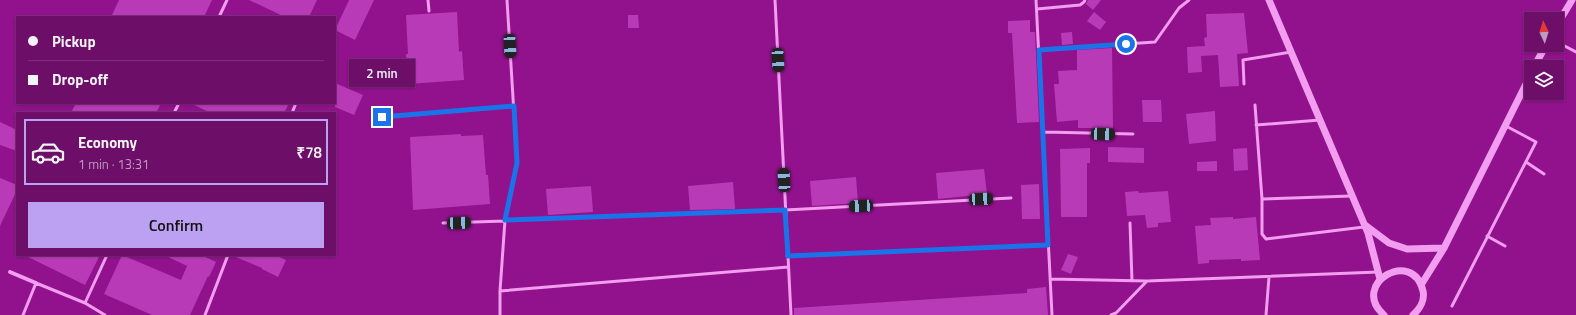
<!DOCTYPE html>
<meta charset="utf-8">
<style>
:root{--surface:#6d0e69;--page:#751c71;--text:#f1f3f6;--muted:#bf9cc0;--line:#7f2e7d;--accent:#bca0f2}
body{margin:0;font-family:"Titillium Web",sans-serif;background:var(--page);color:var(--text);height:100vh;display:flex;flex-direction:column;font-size:15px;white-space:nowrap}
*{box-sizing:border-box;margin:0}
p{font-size:13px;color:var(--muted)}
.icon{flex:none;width:22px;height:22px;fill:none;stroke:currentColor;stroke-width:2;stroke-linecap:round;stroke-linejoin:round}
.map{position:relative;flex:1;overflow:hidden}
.drawer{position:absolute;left:16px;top:112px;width:320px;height:144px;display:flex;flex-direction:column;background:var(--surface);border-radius:0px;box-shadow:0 1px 3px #0004,0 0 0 1px var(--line)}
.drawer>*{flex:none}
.hud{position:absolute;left:16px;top:16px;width:320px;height:88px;border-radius:0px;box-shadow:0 1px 3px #0004,0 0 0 1px var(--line);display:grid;align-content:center;height:88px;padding:0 12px;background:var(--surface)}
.needle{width:26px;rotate:356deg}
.tools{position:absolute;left:1524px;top:12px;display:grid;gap:8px}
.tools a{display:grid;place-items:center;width:40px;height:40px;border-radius:0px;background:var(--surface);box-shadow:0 1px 3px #0004,0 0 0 1px var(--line);font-size:20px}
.end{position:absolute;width:18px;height:18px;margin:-9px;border:5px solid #1a73e8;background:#fff;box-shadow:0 0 0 2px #fff}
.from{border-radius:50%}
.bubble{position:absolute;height:28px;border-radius:0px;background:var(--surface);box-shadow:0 1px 3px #0004,0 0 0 1px var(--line);font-size:13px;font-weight:600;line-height:28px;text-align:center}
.car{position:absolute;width:12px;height:24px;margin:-12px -6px;border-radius:5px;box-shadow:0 0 3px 1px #0007;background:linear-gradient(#222 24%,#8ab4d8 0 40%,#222 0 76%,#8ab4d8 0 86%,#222 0)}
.hud b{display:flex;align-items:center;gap:14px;height:38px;font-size:15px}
.hud b+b{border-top:1px solid var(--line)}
.hud i{width:10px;height:10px;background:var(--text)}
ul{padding:7px 0 0;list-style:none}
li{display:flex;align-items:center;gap:12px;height:66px;margin:0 8px 6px;padding:0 4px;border:2px solid transparent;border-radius:0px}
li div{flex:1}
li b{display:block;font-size:15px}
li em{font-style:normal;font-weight:600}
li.active{border-color:var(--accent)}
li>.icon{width:36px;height:36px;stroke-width:1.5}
.primary-button{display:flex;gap:8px;margin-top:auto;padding:8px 12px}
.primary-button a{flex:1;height:46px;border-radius:0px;background:var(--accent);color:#111;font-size:16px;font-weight:600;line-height:46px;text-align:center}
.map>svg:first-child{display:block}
</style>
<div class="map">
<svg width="1576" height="315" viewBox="0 0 1576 315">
<rect width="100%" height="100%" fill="#91128c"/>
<!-- building -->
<path fill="#b93ab6" d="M119 0H212L204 17H111Z
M249 0H317L309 17H285Z
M349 0H374L355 40 335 30Z
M1088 0H1101L1093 10 1086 4Z
M457 12 459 52 462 51 464 80 409 84 406 54H408L406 15Z
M1094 12 1106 22 1100 30 1087 21Z
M1244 13 1248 53 1237 54 1239 86 1220 87 1218 55 1201 56 1202 72 1188 73 1187 47 1205 46 1204 38 1207 37 1206 14Z
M628 15H638L639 28H628Z
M1030 20V32H1035L1039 122 1017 123 1012 33H1008V21Z
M1072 32 1073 44 1062 45 1061 33Z
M1112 48 1113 128H1078V120L1057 122 1054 84H1059L1058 71 1077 70V50Z
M335 83 363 95 354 115 335 107Z
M1142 100H1161L1162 122H1143Z
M76 103H161L156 113H71Z
M190 103H289L284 113H211Z
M1215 111 1216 141 1189 144 1186 114Z
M0 122 17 130V151L0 145Z
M461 134V136L483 135 486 175H488L490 204 413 210 410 137Z
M1108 147 1144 148V163L1108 162Z
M1090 148V163H1087V217H1061L1060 149Z
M1247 148 1248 170 1234 171 1233 149Z
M1217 161V171H1197V162Z
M984 169 987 194 938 199 936 173Z
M856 177 858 203 812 206 810 181Z
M0 178 17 185V190L0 226Z
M733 182 735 209 690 210 688 186Z
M1039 184 1040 219H1022L1021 185Z
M591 186 593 212 548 215 546 189Z
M1138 191 1139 193 1168 191 1171 222 1158 223V227L1147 228 1145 215 1127 216 1125 192Z
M1233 217V219L1256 217 1260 260 1241 261V259L1209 260V263L1198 264 1195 226 1211 225 1210 218Z
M1068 254 1078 257 1071 274 1061 270Z
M24 255H100L85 285Z
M122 255 181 280 187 266 164 255H201L216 262 209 277 208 276 190 315H152L104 294Z
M231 255H275L286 260 278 277 262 269V268Z
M1046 287 1048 315H794V308L1027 293V289Z"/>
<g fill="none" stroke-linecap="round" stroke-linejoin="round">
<!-- service -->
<path stroke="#f29df0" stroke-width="3" d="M428 0 429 11
M775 0 791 315
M1036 0 1052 315
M1037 9 1080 5 1084 2 1085 0
M219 17 227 0
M1557 42 1576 52
M1039 50 1155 42 1179 8 1189 0
M1244 84 1243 60 1291 52
M1255 105 1262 199V234L1266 239 1364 227
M174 113 179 103
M292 113 296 103
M382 117 514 106
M1256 125 1320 120
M1044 132 1133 134
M1526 162 1544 174
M1262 199 1351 196
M505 220 785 210 1011 198
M443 223 505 221
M1130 223 1132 281
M1487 236 1505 246
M787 256 1048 245
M1050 279 1147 281 1378 272
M500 291 788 267
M85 303 107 255
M1452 306 1536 142 1506 126
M23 315 36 283 85 303 105 315
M205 315 228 255
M500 315V291L505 220 517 163 507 0
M1111 315 1116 313 1147 281
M1266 315 1269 277"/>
<!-- minor -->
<path stroke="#f29df0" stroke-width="4" d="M10 272 36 283"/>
<!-- tertiary -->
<path stroke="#f29df0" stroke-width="7" d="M1269 0 1368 233 1380 279
M1557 25 1572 0
M1534 67 1546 45
M1365 225 1389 243 1407 249 1444 248
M1421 285 1444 248 1531 74
M1384 315C1349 284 1413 247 1423 291 1425 300 1420 309 1413 315"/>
</g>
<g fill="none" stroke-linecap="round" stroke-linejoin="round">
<!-- route -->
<path stroke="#1a73e8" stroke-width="5" d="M382 117 514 106 517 163 505 220 785 210 788 256 1048 245 1039 50 1126 44"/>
</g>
</svg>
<div class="tools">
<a><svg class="needle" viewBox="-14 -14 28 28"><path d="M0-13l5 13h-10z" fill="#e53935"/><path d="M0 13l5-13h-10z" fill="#bf9cc0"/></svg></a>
<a><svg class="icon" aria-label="layers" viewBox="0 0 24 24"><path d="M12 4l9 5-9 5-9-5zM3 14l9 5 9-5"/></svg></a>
</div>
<i class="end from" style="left:1126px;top:44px"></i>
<i class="end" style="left:382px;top:117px"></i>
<div class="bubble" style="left:349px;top:59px;width:66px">2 min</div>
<i class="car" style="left:510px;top:46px;rotate:177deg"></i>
<i class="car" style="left:778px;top:60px;rotate:177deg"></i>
<i class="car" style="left:1103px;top:134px;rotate:92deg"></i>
<i class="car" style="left:784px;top:180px;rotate:357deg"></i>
<i class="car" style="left:981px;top:199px;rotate:87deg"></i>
<i class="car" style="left:861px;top:206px;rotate:267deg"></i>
<i class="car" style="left:459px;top:223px;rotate:88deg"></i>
<div class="hud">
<b><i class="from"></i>Pickup</b>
<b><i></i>Drop-off</b>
</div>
<section class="drawer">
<ul>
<li class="active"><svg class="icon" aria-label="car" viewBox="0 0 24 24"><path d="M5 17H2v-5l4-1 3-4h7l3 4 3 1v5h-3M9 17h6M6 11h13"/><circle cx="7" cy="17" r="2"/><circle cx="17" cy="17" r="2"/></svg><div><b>Economy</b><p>1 min · 13:31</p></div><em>₹78</em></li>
</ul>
<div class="primary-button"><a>Confirm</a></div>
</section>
</div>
